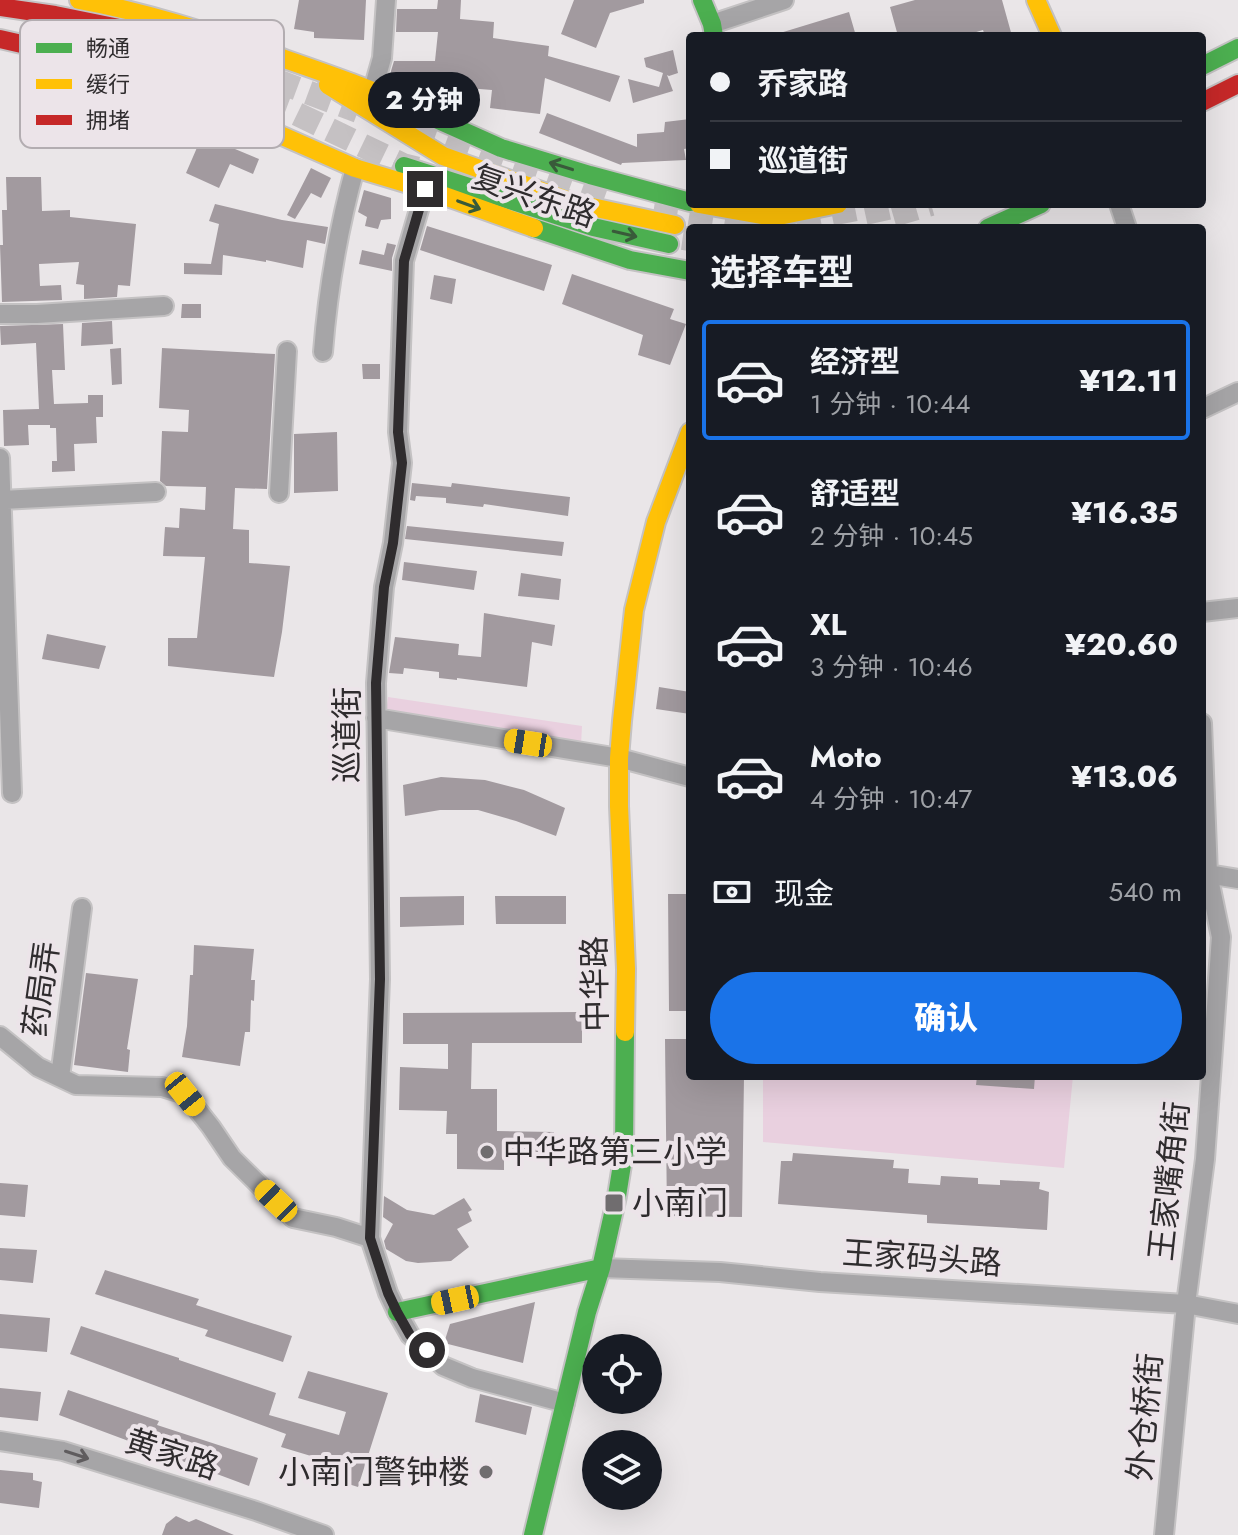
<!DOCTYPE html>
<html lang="zh">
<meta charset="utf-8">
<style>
:root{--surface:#171b24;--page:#242831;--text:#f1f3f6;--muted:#9ea1a6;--line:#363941;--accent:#1a73e8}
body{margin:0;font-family:Jost,"Noto Sans SC",sans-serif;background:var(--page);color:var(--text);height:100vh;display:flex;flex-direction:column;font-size:30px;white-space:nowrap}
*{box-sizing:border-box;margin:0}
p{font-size:26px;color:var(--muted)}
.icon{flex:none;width:44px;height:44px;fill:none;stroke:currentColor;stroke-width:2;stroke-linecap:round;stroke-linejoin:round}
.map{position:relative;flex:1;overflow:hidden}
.drawer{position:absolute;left:686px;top:224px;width:520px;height:856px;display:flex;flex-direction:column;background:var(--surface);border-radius:8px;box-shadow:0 8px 32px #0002}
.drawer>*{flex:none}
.guide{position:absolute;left:686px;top:32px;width:520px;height:176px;border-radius:8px;box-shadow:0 8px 32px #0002;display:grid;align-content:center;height:176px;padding:0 24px;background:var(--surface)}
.tools{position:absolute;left:582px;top:1334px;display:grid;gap:16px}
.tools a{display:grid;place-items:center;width:80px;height:80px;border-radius:50%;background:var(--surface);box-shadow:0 8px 32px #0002;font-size:40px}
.end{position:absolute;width:36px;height:36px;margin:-18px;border:10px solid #2f2c2e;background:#fff;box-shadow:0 0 0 4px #fff}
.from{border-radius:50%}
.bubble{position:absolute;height:56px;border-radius:28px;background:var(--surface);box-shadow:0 8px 32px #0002;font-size:26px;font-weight:800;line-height:56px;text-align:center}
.car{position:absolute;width:24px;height:48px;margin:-24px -12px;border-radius:10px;box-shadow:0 0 6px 2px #0007;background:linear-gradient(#f5c518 24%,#345 0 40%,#f5c518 0 76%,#345 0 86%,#f5c518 0)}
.guide b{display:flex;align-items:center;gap:28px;height:76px;font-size:30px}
.guide b+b{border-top:2px solid var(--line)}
.guide i{width:20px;height:20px;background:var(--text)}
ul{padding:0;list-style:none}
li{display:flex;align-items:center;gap:24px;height:120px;margin:0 16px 12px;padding:0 8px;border:4px solid transparent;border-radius:8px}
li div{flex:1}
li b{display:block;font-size:30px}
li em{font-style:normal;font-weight:800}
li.selected{border-color:var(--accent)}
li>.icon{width:72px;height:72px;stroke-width:1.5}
h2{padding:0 24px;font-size:36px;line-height:96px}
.pay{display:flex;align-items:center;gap:20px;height:88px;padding:0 24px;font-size:30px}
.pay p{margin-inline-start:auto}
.primary-button{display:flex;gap:16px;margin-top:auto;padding:16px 24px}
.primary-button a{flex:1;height:92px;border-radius:48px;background:var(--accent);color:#fff;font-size:32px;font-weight:800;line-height:92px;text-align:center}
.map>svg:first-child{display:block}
</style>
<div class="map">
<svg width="1238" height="1535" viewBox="0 0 1238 1535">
<rect width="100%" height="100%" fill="#eae6e8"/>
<!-- green -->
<path fill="#e9d0df" d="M388 697 582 726 581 745 386 712Z
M763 1076H1073L1064 1168 763 1142Z"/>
<!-- building -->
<path fill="#a29a9f" d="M299 0H366L364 40 314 38V32L294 29Z
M438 0H461L460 19 494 22 493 38 549 46 548 56 620 76 610 102 545 78 540 114 490 108 492 90 430 85H397L391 82V71L394 61H435L438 32H396L397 9H437Z
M574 0H644V3L610 13 596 48 561 34Z
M915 0H1002L1012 36H985L983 30 963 36H898L890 7Z
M849 12 856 36H780V33Z
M673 50 678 73 669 76 667 75 673 91 633 103 628 79 659 87 663 73 646 67 644 58Z
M547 113 637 147V134L664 132 665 122 690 119V148L684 149 686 160 622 163 621 165 539 133Z
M199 125 238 143 235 149 259 159 253 174 230 164 219 188 186 173 199 143 192 139Z
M311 168 331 178 321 198 311 193 295 219 287 215Z
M6 177H41L42 211 70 210V217L136 224 130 286 118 285 117 297 84 299V285L76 284 79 262 39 264 40 286 61 285 62 300 2 302 0 245H3L2 210H7Z
M364 190 391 198V219L381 220 378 229 365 226 367 217 358 212Z
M215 204 282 220 328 227 325 244 307 240 303 268 266 260V262L223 255 222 275 184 274V263L211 264 219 224 209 221Z
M427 226 552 265 544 291 420 250Z
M387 243 396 245 392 258V271L359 264 362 250 384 255Z
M572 274 674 309 670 319 686 324 670 365 638 355 643 335 562 304Z
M434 275 456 279 452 304 430 299Z
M182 304H201V318H181Z
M112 321 113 344 81 346 82 323Z
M63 324 65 370H52L54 404 88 403V395H103V417H96L97 443 74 444 75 471 52 472V461H57L56 428H50V425H28L29 445 4 446 3 410 39 409 36 343 1 345 0 326Z
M121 348 122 384 112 385 110 349Z
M162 348 275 354 267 489 235 488 233 529 249 530V563L290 566 282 632 274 677 168 666V638H197L205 557 163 556 165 527 179 528 180 508 205 510 206 487 166 486 160 481 162 431 188 432 189 410 159 408Z
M362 364H380V379H363Z
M337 432 338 491 294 493V434Z
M412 483 451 487 452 483 570 497 568 516 484 504 483 507 446 503V498L416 496 415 501 410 500Z
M407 526 564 542 562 556 405 539Z
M404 562 477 571 474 590 402 580Z
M521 573 561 579 559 600 518 596Z
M484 613 555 625 552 646 532 642 527 687 457 678V680L439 678V672L404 668 403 674 389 673 395 637 459 644 458 655 481 657Z
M47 634 106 646 99 669 42 659Z
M659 687 690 692V714L656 709Z
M441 777 485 780 524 790 565 808 556 836 516 821 478 810H440L405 816 403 785Z
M668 894H690V1011H669Z
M464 896V925L400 927V897Z
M495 896H566V924H496Z
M194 945 254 949 251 980H255L254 1001 251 1000 250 1032H245L240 1066 182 1057 187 1026 190 975H193Z
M86 973 138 979 127 1049 130 1050 128 1072 74 1065Z
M582 1012V1043H472L471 1089H497V1131L554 1132V1157L504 1158V1170L457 1169V1134H446L447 1111 399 1110 400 1067 448 1069V1044H403V1013Z
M665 1039H690V1076H744L742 1217 667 1216Z
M977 1076H1035L1034 1089 976 1085Z
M793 1153 894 1160 893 1168 909 1169 908 1183 940 1185 941 1176 978 1178V1184L1000 1185V1180L1040 1182 1039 1189 1049 1192 1047 1230 927 1223V1215L778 1204 781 1161H792Z
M0 1183 28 1185 25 1217 0 1215Z
M384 1196 407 1210 434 1215 464 1198 472 1210 468 1212 472 1221 457 1229 469 1247 451 1261 418 1263 406 1261 386 1249 384 1241 393 1224 383 1217Z
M0 1248 37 1250 33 1283 0 1280Z
M105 1270 199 1299 196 1305 292 1336 283 1362 205 1336 208 1330 95 1294Z
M535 1302 523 1363 444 1343 450 1324Z
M0 1314 50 1318 47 1352 0 1348Z
M81 1326 179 1358V1360L276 1393 269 1415 339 1435 346 1412 298 1398 308 1371 388 1393 358 1487 326 1477 331 1462 281 1447 286 1434 70 1354Z
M0 1388 41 1392 38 1421 0 1417Z
M68 1390 159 1421 157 1425 258 1458 249 1486 59 1415Z
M480 1394 532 1407 526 1435 475 1422Z
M0 1470 33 1473V1480L42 1482 39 1508 0 1503Z
M176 1516 189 1522 196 1519 234 1535H162L166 1524Z"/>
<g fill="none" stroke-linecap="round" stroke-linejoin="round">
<!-- secondary-tunnel -->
<path stroke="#c5c1c3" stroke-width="24" stroke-dasharray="24 12" stroke-linecap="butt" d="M207 55 358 111
M196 76 293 112 403 165 422 170
M412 130 614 203
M865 213 906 204
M653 214 742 228
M893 215 931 204
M725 226 765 227 881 204
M647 233 690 239"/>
<!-- street casing -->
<g stroke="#c4c2c3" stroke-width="22">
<path id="street" d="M712 24 784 0
M373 90 382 58 386 0
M1119 204 1127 228
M0 314H37L164 306
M323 352C328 288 338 230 355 168
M1202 409 1238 392
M0 458 12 793
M279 493 287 351
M2 500 156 492
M1202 612 1238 608
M376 718 619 758 690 777
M1202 873 1238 879
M0 1036 38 1067 76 1085 162 1087 185 1094 211 1127 232 1158 293 1218 336 1227 370 1238 388 1293 397 1312 410 1335 443 1366 472 1378 565 1403
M60 1077 82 908
M370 1238 380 979 376 683 384 587 393 543 402 463 398 432 404 261 425 189
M601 1268 720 1272 820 1282 1186 1304 1238 1314
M0 1441 63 1451 256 1511 324 1535
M1164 1535 1186 1304 1205 1159 1221 937 1208 874 1202 723"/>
</g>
<!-- fast casing -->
<g stroke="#c4c2c3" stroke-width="22">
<path id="fast" d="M702 0 712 24 714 36
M1202 66 1238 48
M416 110 501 148 590 175 690 202
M404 166 593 227 669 244
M534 228 630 260 690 271
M988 228 1041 204
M397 1312 601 1268
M533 1535 587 1312 601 1268 617 1196 624 1152 625 1032"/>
</g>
<!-- slow casing -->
<g stroke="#c4c2c3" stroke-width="22">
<path id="slow" d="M79 0C146 12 209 33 273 55 322 72 370 88 416 110
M1036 0 1052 36
M50 36 118 52 196 76
M328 85 443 156 578 204 675 225
M253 123 355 168 425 189 534 228
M699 204 774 217 838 204
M625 1032 626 969 619 806V758L622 721 634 610 656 522 690 432"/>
</g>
<!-- jam casing -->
<g stroke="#c4c2c3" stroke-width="22">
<path id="jam" d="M0 7 55 15 139 32 207 55
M0 39C85 57 174 88 253 123
M1202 102 1238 84"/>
</g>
<!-- street -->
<use href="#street" stroke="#a6a5a7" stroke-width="18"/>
<!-- fast -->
<use href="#fast" stroke="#4caf50" stroke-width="18"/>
<!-- slow -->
<use href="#slow" stroke="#ffc107" stroke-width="18"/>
<!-- jam -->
<use href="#jam" stroke="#c62828" stroke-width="18"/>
</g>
<!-- one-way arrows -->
<defs><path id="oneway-shaft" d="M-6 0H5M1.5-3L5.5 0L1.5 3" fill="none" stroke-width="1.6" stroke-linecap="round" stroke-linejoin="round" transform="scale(2)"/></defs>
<g stroke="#395a3a">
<use href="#oneway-shaft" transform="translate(561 166) rotate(-163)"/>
<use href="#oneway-shaft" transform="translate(469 205) rotate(20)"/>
<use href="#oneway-shaft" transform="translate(625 234) rotate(13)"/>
</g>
<use stroke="#5f5c5e" href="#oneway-shaft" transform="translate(77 1455) rotate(18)"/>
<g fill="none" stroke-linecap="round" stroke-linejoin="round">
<!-- route -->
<path stroke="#2f2c2e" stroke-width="10" d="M425 189 404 261 398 432 402 463 393 543 384 587 376 683 380 979 370 1238 388 1293 397 1312 410 1335 427 1350"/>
</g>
<!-- markers -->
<g fill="#706d6f" stroke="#ece4e9" stroke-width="3">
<circle cx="487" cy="1152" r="8"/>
<rect x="604" y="1193" width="20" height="20" rx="4"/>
<circle cx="486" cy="1472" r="8"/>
</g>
<g text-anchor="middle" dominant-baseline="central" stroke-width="8" stroke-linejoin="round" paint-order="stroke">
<!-- street labels -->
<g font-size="32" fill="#2f2c2e" stroke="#ece4e9">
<text transform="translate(534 196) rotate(19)">复兴东路</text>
<text transform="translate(347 735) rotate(-90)">巡道街</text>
<text transform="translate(595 984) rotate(-91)">中华路</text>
<text transform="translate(41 989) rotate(-82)">药局弄</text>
<text transform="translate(1169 1181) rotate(-84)">王家嘴角街</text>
<text transform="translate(922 1258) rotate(4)">王家码头路</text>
<text transform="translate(1145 1417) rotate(-85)">外仓桥街</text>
<text transform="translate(172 1454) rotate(18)">黄家路</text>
</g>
<!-- poi labels -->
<g font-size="32" fill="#2f2c2e" stroke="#ece4e9" text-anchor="start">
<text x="503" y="1152">中华路第三小学</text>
<text x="632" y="1203">小南门</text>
<text x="470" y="1472" text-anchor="end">小南门警钟楼</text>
</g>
</g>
<!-- legend -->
<rect x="20" y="20" width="264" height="128" rx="12" fill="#ece4e9" stroke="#b3adb1" stroke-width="2"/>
<rect x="36" y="43" width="36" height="10" fill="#4caf50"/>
<rect x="36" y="79" width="36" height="10" fill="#ffc107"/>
<rect x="36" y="115" width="36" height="10" fill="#c62828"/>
<g font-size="22" fill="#2f2c2e">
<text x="86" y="56">畅通</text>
<text x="86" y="92">缓行</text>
<text x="86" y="128">拥堵</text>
</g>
</svg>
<div class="tools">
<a><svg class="icon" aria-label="locate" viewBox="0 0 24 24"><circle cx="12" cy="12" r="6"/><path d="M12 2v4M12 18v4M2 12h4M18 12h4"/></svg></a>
<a><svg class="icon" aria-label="layers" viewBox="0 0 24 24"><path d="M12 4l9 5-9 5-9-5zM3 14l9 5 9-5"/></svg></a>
</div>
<i class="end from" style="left:427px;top:1350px"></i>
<i class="end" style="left:425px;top:189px"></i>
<div class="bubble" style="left:368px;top:72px;width:112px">2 分钟</div>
<i class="car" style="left:528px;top:743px;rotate:279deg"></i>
<i class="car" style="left:185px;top:1094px;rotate:141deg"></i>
<i class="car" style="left:276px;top:1201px;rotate:314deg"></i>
<i class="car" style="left:455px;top:1300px;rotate:258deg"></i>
<div class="guide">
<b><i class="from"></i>乔家路</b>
<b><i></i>巡道街</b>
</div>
<section class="drawer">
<h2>选择车型</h2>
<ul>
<li class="selected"><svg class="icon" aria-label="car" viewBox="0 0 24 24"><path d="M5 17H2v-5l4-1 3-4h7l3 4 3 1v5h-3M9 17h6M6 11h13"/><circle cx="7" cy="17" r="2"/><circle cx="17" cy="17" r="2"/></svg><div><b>经济型</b><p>1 分钟 · 10:44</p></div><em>¥12.11</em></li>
<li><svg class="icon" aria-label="car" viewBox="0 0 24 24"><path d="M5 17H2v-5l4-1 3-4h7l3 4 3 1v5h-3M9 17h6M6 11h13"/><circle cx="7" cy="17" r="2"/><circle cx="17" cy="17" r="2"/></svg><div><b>舒适型</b><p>2 分钟 · 10:45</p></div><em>¥16.35</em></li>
<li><svg class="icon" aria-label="car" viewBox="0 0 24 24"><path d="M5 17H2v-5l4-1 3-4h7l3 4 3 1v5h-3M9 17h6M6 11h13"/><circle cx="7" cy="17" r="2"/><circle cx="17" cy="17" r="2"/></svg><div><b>XL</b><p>3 分钟 · 10:46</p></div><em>¥20.60</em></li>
<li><svg class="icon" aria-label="car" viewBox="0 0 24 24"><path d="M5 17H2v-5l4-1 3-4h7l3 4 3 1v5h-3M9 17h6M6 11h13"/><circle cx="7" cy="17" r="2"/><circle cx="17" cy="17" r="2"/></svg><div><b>Moto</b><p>4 分钟 · 10:47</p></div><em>¥13.06</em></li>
</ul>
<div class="pay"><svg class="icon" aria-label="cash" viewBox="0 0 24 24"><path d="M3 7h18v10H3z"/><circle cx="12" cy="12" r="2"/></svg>现金<p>540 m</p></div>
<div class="primary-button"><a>确认</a></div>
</section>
</div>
